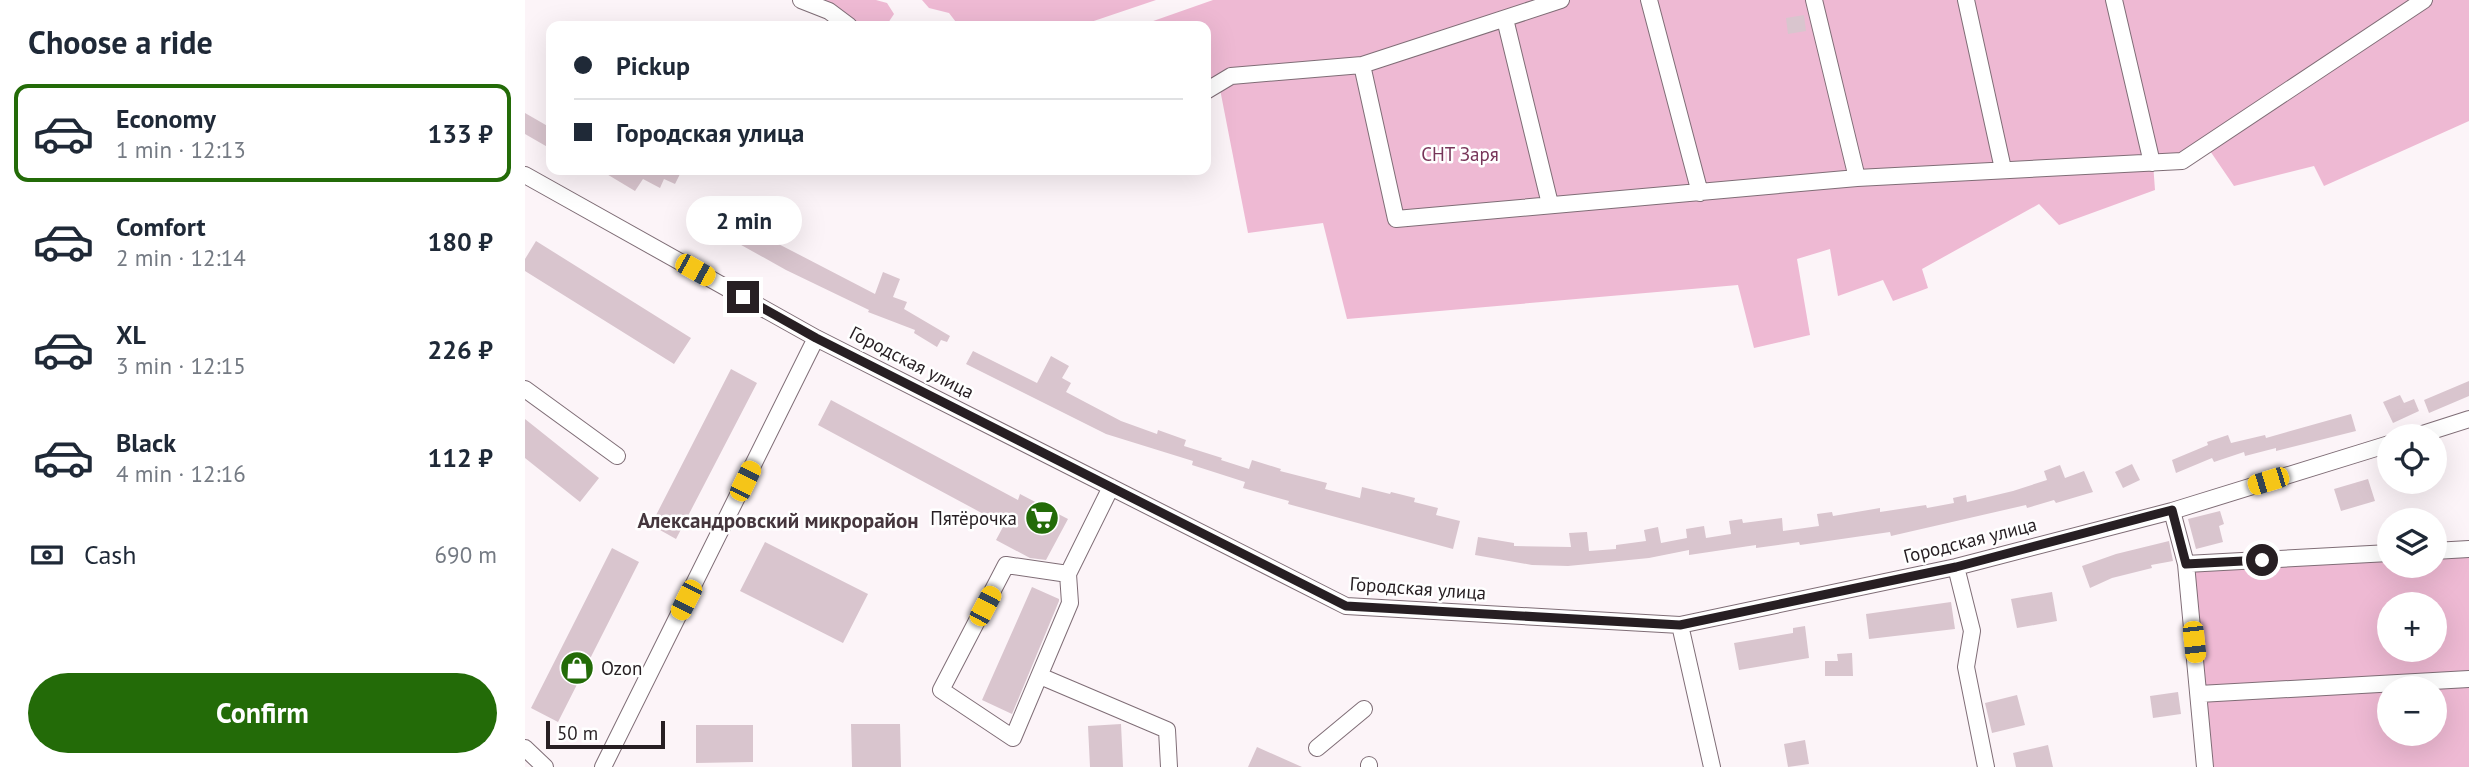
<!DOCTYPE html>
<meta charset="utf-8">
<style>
:root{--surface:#fff;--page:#f2f2f3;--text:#1f2937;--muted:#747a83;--line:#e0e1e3;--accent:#236b08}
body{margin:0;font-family:"PT Sans",sans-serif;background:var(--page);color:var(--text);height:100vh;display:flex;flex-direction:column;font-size:26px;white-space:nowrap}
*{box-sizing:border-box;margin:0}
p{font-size:23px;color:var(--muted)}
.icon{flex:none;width:38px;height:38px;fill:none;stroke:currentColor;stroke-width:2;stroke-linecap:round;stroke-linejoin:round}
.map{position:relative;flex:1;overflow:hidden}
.sheet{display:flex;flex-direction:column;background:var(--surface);width:525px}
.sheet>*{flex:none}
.top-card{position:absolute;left:21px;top:21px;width:665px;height:154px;border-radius:14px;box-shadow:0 7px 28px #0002;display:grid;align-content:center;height:154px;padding:0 28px;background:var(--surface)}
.fabs{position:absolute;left:1852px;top:424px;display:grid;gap:14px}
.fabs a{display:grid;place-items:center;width:70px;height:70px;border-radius:50%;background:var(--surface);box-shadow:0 7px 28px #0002;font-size:35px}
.scale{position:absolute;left:21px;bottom:18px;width:119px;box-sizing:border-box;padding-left:7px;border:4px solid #271f23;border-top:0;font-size:19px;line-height:24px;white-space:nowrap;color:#271f23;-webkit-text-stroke:5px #fff;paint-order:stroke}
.end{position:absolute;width:32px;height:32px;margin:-16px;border:9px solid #271f23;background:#fff;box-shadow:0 0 0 4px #fff}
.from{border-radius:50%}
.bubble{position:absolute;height:49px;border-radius:24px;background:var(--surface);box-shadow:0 7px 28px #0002;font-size:23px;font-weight:600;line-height:49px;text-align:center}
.car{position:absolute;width:21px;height:42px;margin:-21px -10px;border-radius:9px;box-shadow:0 0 5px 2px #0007;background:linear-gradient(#f5c518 24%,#345 0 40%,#f5c518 0 76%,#345 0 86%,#f5c518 0)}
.top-card b{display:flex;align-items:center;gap:24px;height:66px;font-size:26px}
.top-card b+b{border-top:2px solid var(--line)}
.top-card i{width:18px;height:18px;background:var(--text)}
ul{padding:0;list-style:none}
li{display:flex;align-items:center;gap:21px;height:98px;margin:0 14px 10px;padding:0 14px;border:4px solid transparent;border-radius:14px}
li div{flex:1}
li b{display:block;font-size:26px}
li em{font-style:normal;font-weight:600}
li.selected{border-color:var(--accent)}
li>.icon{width:63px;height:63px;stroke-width:1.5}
h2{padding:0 28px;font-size:32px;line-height:84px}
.pay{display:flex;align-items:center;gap:18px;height:77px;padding:0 28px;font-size:26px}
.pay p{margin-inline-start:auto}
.primary-button{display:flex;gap:14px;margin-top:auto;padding:14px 28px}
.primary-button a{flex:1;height:80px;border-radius:42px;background:var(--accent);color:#fff;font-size:28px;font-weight:600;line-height:80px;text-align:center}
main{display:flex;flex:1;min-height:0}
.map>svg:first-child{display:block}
</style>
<main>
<section class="sheet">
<h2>Choose a ride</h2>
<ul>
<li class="selected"><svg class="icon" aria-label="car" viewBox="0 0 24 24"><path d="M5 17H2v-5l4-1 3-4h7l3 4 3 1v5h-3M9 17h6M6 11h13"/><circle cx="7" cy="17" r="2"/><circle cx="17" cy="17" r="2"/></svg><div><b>Economy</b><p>1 min · 12:13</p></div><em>133 ₽</em></li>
<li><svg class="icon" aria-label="car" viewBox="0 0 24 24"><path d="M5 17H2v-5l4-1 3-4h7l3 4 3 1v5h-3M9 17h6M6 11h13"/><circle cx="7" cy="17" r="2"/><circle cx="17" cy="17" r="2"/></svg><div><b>Comfort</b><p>2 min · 12:14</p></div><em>180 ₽</em></li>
<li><svg class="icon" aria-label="car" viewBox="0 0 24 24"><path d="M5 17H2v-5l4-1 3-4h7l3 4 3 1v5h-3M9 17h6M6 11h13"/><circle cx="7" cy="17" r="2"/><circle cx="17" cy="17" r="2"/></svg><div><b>XL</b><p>3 min · 12:15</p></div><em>226 ₽</em></li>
<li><svg class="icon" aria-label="car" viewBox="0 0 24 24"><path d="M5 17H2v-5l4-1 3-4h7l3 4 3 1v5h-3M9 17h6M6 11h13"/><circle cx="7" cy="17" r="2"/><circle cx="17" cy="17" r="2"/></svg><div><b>Black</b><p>4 min · 12:16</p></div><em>112 ₽</em></li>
</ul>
<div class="pay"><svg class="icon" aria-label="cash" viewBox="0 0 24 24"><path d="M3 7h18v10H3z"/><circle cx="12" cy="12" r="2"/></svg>Cash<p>690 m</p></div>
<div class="primary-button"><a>Confirm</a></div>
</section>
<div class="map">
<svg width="1944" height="767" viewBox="0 0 1944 767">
<rect width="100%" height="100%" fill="#fcf4f8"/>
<!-- green -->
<path fill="#eeb9d3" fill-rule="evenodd" d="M298 0H351L362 3 369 14 361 26H333L305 3Z
M397 0H631L554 26H434L424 13 404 8Z
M688 0H1944V121L1799 186 1789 166 1709 186 1681 145 1628 163 1630 190 1534 225 1514 204 1397 269 1403 288 1368 301 1358 280 1313 296 1305 249 1272 259 1285 335 1229 348 1213 285 822 319 798 223 723 233 694 84 681 91V26H614Z
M1944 549V767H1680L1661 564 1864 553V565H1909V551ZM1864 604H1909V649H1864ZM1864 688H1909V733H1864Z"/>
<!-- building -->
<path fill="#d9c5ce" d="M1279 15 1281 31 1263 34 1261 18Z
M0 113 26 128V149L0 134Z
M75 170H157L150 184 139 179 135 188 118 179 110 191Z
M190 211 350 294 358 272 375 279 368 297 382 302 379 309 425 336 422 342 416 340 412 347 389 333 390 330 343 312 344 310 261 270 209 241 207 244 180 229Z
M11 241 166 338 149 364 0 271V259Z
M448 351 512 383 526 356 544 366 537 378 546 383 541 392 596 421 632 434 633 430 661 440 659 446 697 458 696 460 724 469 727 460 756 469 755 471 802 483 800 489 835 498 837 487 865 494 866 492 890 498 889 502 913 508 911 515 935 521 928 549 763 504 764 501 718 488 720 482 667 465 668 461 581 434 441 364Z
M206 369 232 383 151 539 126 525Z
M1944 381V396L1904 413 1899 400Z
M1875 395 1879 403 1889 399 1894 411 1868 423 1858 402Z
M306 400 493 500 495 494 543 519 521 560 505 558 471 540 479 525 293 425Z
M1826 414 1831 431 1751 451V448L1720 456 1719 452 1689 462 1687 458 1651 473 1647 460 1683 445 1682 442 1703 435 1706 443 1740 435 1741 438Z
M0 419 74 478 55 502 0 458Z
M1607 464 1615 480 1598 488 1590 472Z
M1535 465 1540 478 1559 471 1568 492 1531 503 1529 500 1502 508 1501 505 1366 536 1365 532 1275 545 1274 542 1231 548V545L1164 555V550L1124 558 1043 566 1007 565 950 555 953 537 989 543V546L1046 547 1044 533 1062 532 1064 551 1091 549V545L1121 541 1119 530 1133 527 1136 543 1162 538 1161 529 1179 526 1181 538 1206 534 1204 521 1217 519 1218 523 1257 518 1258 531 1294 526 1292 514 1307 512 1308 516 1355 508V512L1401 505 1402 508 1429 503 1428 498 1441 495 1442 502 1488 491 1522 480 1519 471Z
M1843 479 1850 501 1816 511 1809 489Z
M1695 511 1699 524 1694 526 1698 542 1671 549 1663 519Z
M1644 541 1648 561 1626 565 1627 568 1587 578 1565 588 1557 566 1591 554Z
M240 542 343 594 318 643 215 591Z
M87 548 114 562 33 722 6 708Z
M507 587 534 599V601L487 714 457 700Z
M1527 592 1532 621 1492 628 1486 599Z
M1426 602 1430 629 1344 639 1341 614Z
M1280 626 1284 658 1214 670 1209 643 1268 633V628Z
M1327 653 1328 676H1300V661H1313L1312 654Z
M1653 692 1656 714 1628 718 1625 696Z
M1492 695 1500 725 1467 733 1460 703Z
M326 724H375L376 767H327Z
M596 724 598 767H565L563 726Z
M171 725H228V762L171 763Z
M1280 740 1284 764 1263 767 1259 744Z
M1523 745 1528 767H1491L1488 753Z
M732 747 777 767H723Z"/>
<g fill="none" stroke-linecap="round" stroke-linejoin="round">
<!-- minor casing -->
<g stroke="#7f6d76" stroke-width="18">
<path id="minor" d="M276 0 304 11 324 26
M1124 0 1175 193
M1289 0 1332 178
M1441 0 1478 169
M1589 0 1627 163
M980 19 1025 204
M837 65 871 219 1332 178 1657 161 1899 0
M681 91 706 76 837 65 1036 0
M0 175 291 338 821 606 1155 625 1431 567 1647 511 1864 444
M0 389 92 456
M1891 436 1944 419
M1647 511 1661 564 1680 767
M1909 551 1944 549
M1661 564 1864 553
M1431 567 1447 631 1441 667 1461 767
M543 574 481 565 416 690 488 738 545 603 543 574 586 487
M1155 625 1187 767
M515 676 642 730 644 767
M1674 694 1944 679
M0 748 20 767
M792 748 839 709
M78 767 291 338
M844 767V765"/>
</g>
<!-- minor -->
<use href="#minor" stroke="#fff" stroke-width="16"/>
</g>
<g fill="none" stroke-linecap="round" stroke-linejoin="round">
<!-- route -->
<path stroke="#271f23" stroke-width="9" d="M218 297 291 338 821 606 1155 625 1431 567 1647 510 1661 564 1737 560"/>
</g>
<!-- icons -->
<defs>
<g id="supermarket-disc" transform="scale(1.75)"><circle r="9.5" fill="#236b08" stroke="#fff"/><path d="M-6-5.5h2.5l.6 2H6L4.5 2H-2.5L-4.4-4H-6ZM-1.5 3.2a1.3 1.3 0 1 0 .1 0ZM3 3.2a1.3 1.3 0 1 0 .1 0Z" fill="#fff"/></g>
<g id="shop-disc" transform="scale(1.75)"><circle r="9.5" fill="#236b08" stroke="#fff"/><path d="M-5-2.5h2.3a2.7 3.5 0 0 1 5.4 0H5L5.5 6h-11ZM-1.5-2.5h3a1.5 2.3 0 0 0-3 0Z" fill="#fff"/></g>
</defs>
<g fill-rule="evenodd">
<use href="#supermarket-disc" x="517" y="518"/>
<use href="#shop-disc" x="52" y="668"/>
</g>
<g text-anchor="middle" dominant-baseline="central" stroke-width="5" stroke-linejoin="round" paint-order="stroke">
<!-- park labels -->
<g font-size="19" fill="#773559" stroke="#fff">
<text x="935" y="154">СНТ Заря</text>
</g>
<!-- street labels -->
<g font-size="19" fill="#271f23" stroke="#fff">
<text transform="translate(387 362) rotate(27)">Городская улица</text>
<text transform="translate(1445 540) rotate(-14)">Городская улица</text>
<text transform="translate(893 588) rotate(4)">Городская улица</text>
</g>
<!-- poi labels -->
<g font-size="19" fill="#271f23" stroke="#fff" text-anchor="end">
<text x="492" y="518">Пятёрочка</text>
<text x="76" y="668" text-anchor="start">Ozon</text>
</g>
<!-- neighbourhood labels -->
<g font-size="21" font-weight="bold" fill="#45363d" stroke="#fff">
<text x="253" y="520">Александровский микрорайон</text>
</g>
</g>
</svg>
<div class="fabs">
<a><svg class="icon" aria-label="locate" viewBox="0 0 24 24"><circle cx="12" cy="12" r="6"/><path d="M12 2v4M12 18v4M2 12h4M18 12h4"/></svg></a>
<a><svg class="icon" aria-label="layers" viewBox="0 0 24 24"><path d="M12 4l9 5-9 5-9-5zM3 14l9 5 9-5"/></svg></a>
<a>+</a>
<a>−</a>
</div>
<div class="scale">50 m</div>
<i class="end from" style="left:1737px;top:560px"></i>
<i class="end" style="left:218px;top:297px"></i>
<div class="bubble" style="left:161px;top:196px;width:116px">2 min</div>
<i class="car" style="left:170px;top:270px;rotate:119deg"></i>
<i class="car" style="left:220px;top:481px;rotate:26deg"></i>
<i class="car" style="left:1743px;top:481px;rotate:253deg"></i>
<i class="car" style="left:161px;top:600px;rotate:207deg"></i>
<i class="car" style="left:460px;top:606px;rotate:28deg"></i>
<i class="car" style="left:1669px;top:642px;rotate:174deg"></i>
<div class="top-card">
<b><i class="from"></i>Pickup</b>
<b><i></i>Городская улица</b>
</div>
</div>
</main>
